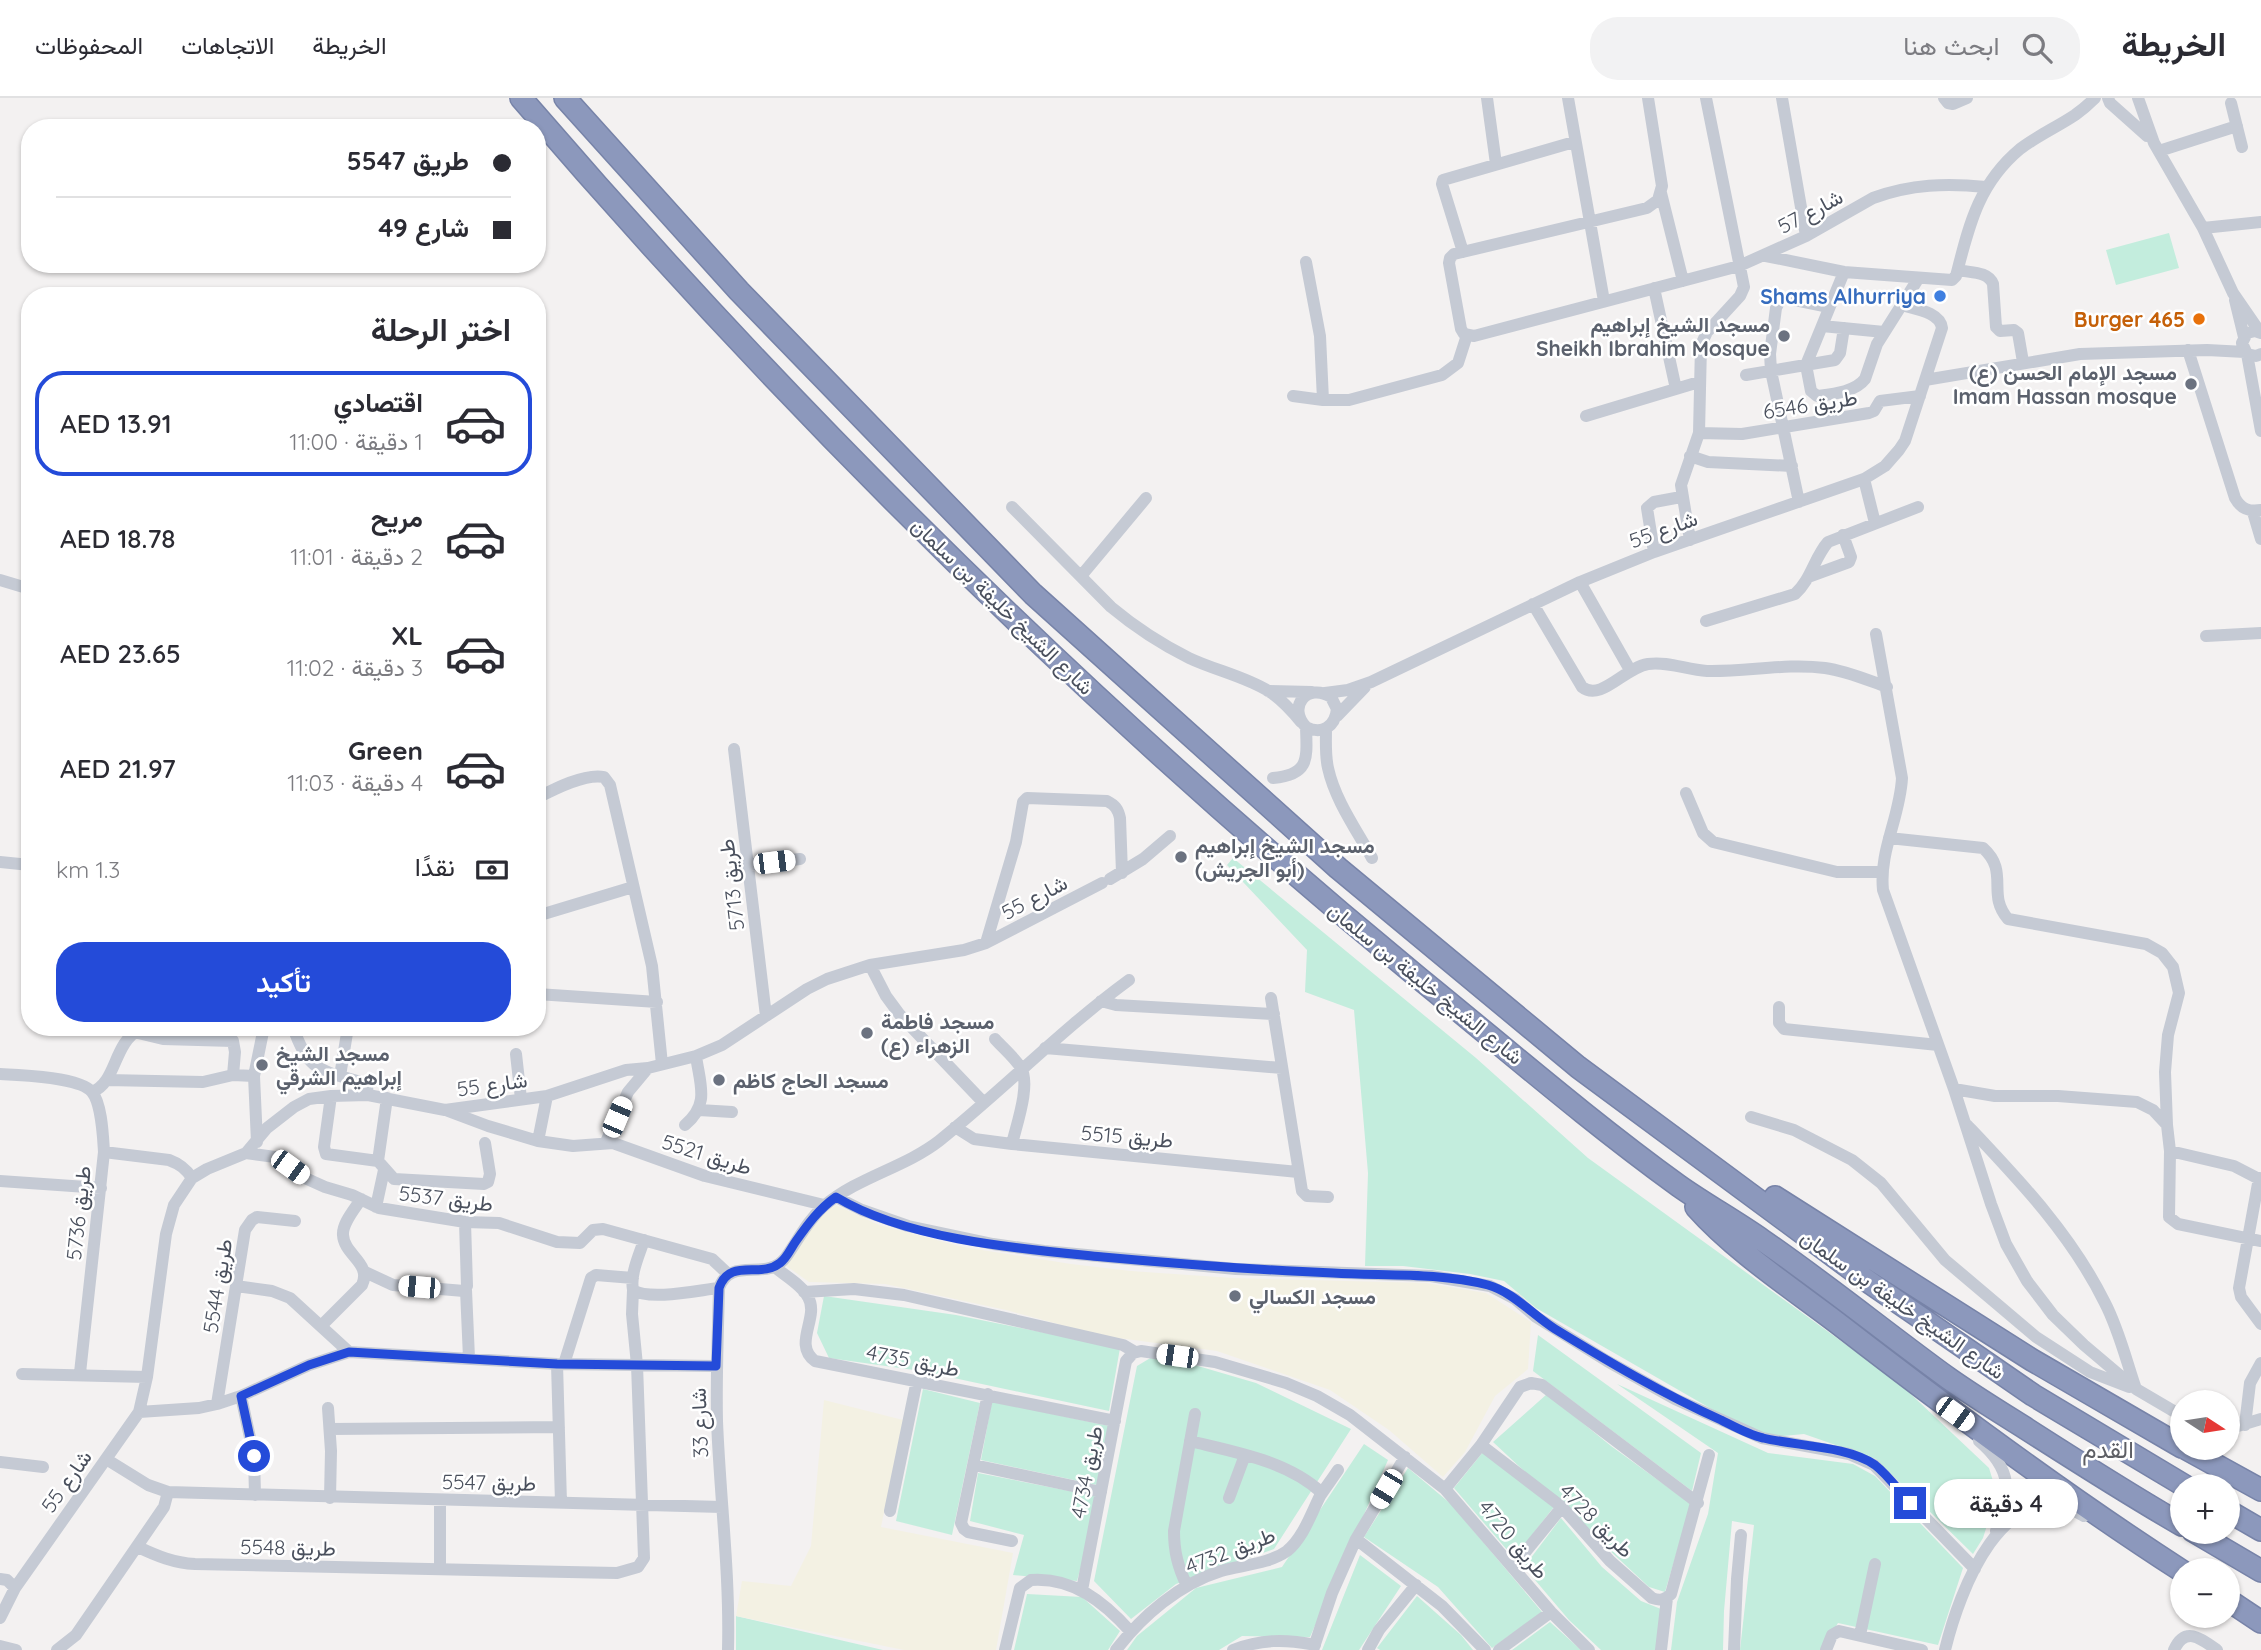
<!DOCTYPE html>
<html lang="ar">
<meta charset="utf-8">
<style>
:root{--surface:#fff;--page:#f2f2f3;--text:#2b2b33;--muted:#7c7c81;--line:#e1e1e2;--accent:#244bd9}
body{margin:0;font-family:Quicksand,Vazirmatn,sans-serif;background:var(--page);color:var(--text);direction:rtl;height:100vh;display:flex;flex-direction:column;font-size:26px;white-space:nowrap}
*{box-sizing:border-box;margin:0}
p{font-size:23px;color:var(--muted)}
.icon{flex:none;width:38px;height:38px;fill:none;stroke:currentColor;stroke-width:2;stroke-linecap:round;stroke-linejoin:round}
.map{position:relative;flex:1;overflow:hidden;direction:ltr}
.side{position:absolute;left:21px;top:189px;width:525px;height:749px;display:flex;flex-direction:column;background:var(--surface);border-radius:28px;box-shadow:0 2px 5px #0004;direction:rtl}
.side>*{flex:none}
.guide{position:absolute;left:21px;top:21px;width:525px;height:154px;border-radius:28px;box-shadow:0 2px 5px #0004;direction:rtl;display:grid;align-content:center;height:154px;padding:0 35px;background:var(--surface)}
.needle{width:46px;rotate:102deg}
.fabs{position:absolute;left:2170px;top:1292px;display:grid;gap:14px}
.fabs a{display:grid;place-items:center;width:70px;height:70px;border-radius:50%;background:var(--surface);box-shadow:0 2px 5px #0004;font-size:35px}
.end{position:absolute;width:32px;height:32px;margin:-16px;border:9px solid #244bd9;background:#fff;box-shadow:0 0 0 4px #fff}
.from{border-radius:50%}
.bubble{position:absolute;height:49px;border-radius:24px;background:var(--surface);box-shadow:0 2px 5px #0004;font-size:23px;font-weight:600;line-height:49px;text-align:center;direction:rtl}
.car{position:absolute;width:21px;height:42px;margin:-21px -10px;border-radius:9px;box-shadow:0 0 5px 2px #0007;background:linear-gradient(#fff 24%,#345 0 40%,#fff 0 76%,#345 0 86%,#fff 0)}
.guide b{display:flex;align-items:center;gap:24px;height:66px;font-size:26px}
.guide b+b{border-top:2px solid var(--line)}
.guide i{width:18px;height:18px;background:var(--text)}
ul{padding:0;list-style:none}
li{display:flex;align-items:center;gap:21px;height:105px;margin:0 14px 10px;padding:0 21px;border:4px solid transparent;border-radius:28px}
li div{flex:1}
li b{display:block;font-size:26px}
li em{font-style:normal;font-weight:600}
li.active{border-color:var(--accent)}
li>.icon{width:63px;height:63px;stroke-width:1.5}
h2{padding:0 35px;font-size:32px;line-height:84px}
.pay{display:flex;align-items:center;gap:18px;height:77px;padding:0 35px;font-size:26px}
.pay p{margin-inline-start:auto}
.cta{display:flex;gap:14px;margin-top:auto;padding:14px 35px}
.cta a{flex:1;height:80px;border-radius:28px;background:var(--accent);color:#fff;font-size:28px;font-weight:600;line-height:80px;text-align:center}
header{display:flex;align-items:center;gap:42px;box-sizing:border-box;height:98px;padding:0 35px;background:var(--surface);border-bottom:2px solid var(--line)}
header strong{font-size:33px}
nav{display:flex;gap:38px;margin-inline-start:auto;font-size:24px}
.search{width:490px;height:63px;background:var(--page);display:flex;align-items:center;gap:18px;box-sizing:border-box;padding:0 24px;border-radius:28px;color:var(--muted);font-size:26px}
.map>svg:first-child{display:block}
</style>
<header>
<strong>الخريطة</strong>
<div class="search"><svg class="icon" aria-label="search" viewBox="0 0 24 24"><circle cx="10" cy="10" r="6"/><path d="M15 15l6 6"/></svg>ابحث هنا</div>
<nav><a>الخريطة</a><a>الاتجاهات</a><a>المحفوظات</a></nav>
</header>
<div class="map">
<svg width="2261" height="1552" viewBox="0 0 2261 1552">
<rect width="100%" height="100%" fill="#f3f1f1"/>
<!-- green -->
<path fill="#c3eddd" d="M2169 135 2179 170 2116 187 2106 152Z
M1233 760 1476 960 1588 1060 1899 1285 1989 1370 1997 1396 1983 1440 1973 1456 1876 1361 1804 1336 1762 1340 1536 1210 1504 1183 1470 1176 1403 1168H1365L1368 1075 1354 912 1305 894 1307 852 1227 767Z
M824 1198 956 1217 1120 1250 1109 1313 921 1273 829 1260 817 1235Z
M1538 1237 1701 1355 1692 1393 1533 1273Z
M1157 1256 1256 1285 1351 1331 1274 1451 1176 1486 1131 1521 1094 1483 1137 1268Z
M1617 1286 1768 1355 1853 1366 1875 1378 1963 1470 1938 1547 1838 1525 1821 1552H1740L1754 1427 1732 1423 1724 1513 1723 1552H1671L1677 1504 1708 1416 1718 1355Z
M923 1291 980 1305 952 1437 896 1423Z
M1547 1296 1611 1348 1691 1406 1665 1494 1649 1489 1493 1344Z
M992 1303 1109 1328 1097 1387 981 1362Z
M1364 1346 1388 1362 1310 1539 1242 1538 1219 1552H1127L1137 1538 1196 1490 1282 1469Z
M1483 1354 1557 1405 1514 1460 1454 1390Z
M1408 1370 1451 1406 1542 1514 1492 1550 1438 1489 1364 1439Z
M978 1375 1100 1399 1077 1483 1013 1477 1024 1437 970 1423Z
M1561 1420 1602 1469 1641 1503 1661 1511 1656 1552H1601L1569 1522 1524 1469Z
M1360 1457 1401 1488 1359 1552H1322Z
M1027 1496 1082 1499 1120 1533 1108 1552H1014Z
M1417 1498 1461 1537 1473 1552H1380L1377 1550Z
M736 1518 883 1552H736Z
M1550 1524 1581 1552H1512Z"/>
<!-- sand -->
<path fill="#f3f1e3" d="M836 1107 879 1127 963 1149 1071 1166 1131 1173 1232 1180 1426 1185 1486 1195 1531 1224 1528 1271 1495 1298 1465 1354 1443 1379 1389 1332 1330 1292 1217 1253 1103 1238 1006 1212 885 1186 809 1184 785 1167 823 1116Z
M824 1302 903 1322 881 1429 1013 1455 996 1552H904L736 1518 742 1483 791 1488 811 1448Z"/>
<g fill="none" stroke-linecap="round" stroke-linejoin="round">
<!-- highway casing -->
<g stroke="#7783a8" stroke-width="24">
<path id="highway" d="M521 0C795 319 1095 614 1420 881 1505 950 1589 1023 1679 1088 1706 1107 1735 1123 1762 1142 1826 1186 1886 1235 1948 1280 1972 1297 1998 1313 2022 1328 2075 1362 2128 1396 2182 1427
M565 0 739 193 1033 496 1338 770 1578 969 1866 1182 2033 1297 2185 1388
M1775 1099 2032 1262 2182 1349
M1696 1109C1735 1153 1793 1191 1840 1227 1951 1313 2064 1397 2182 1473
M2183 1349 2261 1392
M2228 1413 2261 1432
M2193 1433 2261 1473
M2228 1502 2261 1524"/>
</g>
<!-- street -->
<path stroke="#c5cad4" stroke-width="12" d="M1487 0 1496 66
M1568 0 1604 203
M1648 0 1662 88 1658 102 1647 110 1454 156 1450 160 1449 165 1461 231 1464 236 1474 238 1739 168 1806 138 1873 100C1911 86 1947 85 1986 89
M1782 0 1806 138
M1944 0 1948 5 1953 6 1967 0
M2108 0 2110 5 2147 38
M2138 0 2154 45 2203 130 2233 195 2260 234
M2231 5 2242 49
M2159 53 2237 28
M1661 95 1683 183
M2203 130 2261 124
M1463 154 1442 86 1443 82 1574 44
M1766 158 1844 174 1952 182 1956 178C1969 128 1978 86 2020 51 2037 38 2057 29 2075 17 2082 12 2089 6 2095 0
M1306 164 1320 238 1323 302
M1958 172C1970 175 1988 173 1993 186L1996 229 2000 233 2014 232 2018 235 2023 264
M1844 174 1806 267 1811 293 1817 298C1833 296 1855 294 1865 281L1877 246 1918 181
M1654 190 1676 291
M2235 202 2244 239
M1822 228 1884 234
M2261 235 2255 233 2247 235 2242 245 2247 256 2256 258 2261 256
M2188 252 2235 400C2241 411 2249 414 2261 412
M2247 256 2261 333
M1746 277 1835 262 1840 255 1844 230
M1925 282 2080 256 2207 252 2245 254
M1293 298 1323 302H1349L1442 277 1458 265 1467 237
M1586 318 1699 284
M1699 335 1742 336 1869 315 1874 313 1880 303 1920 298
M1690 358 1708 364 1792 368
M1864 381 1875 425
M1799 404 1771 273 1770 256 1776 210 1779 204 1785 200 1829 209
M1012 409 1111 509C1135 529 1161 546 1189 560 1214 572 1247 579 1270 594 1282 602 1292 613 1301 624
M2253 414 2261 441
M1690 442 1681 387 1699 335 1701 247 1707 234 1740 198 1744 189 1706 0
M1654 454 1647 410 1654 404 1681 399
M1081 478 1146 400
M1808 479 1849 464 1851 459 1843 437
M0 482 30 491
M1580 484 1630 572
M1533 506 1582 589C1601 604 1624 570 1648 566 1668 563 1687 572 1707 573 1746 574 1786 565 1825 570 1847 573 1867 582 1887 589
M1706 523 1795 496C1811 482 1814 460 1828 444L1918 409
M1876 536 1902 680C1900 719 1879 753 1883 792L1954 991 1991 1106 2006 1146 2027 1183 2053 1217 2084 1247 2136 1291 2182 1318
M2206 538 2261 535
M1268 593 1312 594
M1325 595 1348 592 1371 584 1580 484 1654 454 1864 381 1885 368 1899 352 1905 343 1942 230C1940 214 1915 211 1902 207
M1337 618 1365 589
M1326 631C1326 644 1325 657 1328 670 1335 702 1356 731 1372 760
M734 651 766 918
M1273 680C1310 677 1307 660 1306 629 1287 609 1307 584 1331 599L1337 611C1335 629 1322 637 1306 629
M1686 695 1703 735 1713 744 1837 774H1882
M537 700C554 691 585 675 604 679L610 687 652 868 662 966
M1889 740 1983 750C2010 774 1986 796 2008 821L2146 846 2162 855 2173 869 2179 895 2168 937 2165 974 2167 1027 2170 1053 2169 1119 2178 1126 2261 1143
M0 764 30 767
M748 767 800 761
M1110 781 1143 761 1170 738
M537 818 633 789
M986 845 1016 744 1023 704 1027 700 1107 703C1115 707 1118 711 1120 720L1122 775
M870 867 886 898 900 917 984 1005
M537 896 657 904
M1271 900 1302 1093 1307 1098 1328 1099
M1101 903 1116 907 1274 916
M1779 909V925L1784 931 1938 947
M293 929C308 973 319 972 361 984L367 989 368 997
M483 931V929
M134 934 163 941 233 943 235 954 233 977
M995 941C1003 950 1015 960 1021 970 1031 987 1016 1028 1012 1046
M1045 950 1282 970
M516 956 521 1001
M0 976C20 977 80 979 92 994 102 1006 103 1039 104 1054L80 1275
M340 978 348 929
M107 982 203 984 233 977 254 978
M1954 991 1995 998H2058L2137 1004 2153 1012 2167 1027
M92 994C118 983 112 946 141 930
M331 998 324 1049 326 1056 378 1063 394 1081 484 1086 488 1084 490 1076 485 1045
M699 1012 732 1014
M448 1013 488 1028 538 1043 573 1048 613 1045 705 1078 824 1107
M1751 1019 1794 1032 1852 1062 1881 1085 1945 1162 2036 1239 2090 1274 2129 1289
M685 1027C710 1006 700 987 696 958
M1967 1027C2019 1082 2071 1136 2105 1205 2119 1232 2126 1262 2136 1291
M955 1029 974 1041 1012 1046 1298 1074
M538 1043 547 998
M257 1044 254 978 264 929
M606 1044 628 994 648 970
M2170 1053 2234 1068 2261 1082
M104 1054 169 1062C180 1066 186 1071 192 1080
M246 1055 275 1059 305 1080 325 1089 352 1097 379 1110 465 1124 499 1125 557 1144 580 1145 593 1132 603 1131 712 1161 728 1176
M378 1063 387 1000
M2259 1080 2239 1190 2241 1199 2261 1226
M0 1083 101 1090
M836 1099 862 1112 908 1128 993 1146 1044 1153 1236 1171 1431 1178 1490 1188 1515 1201 1536 1219 1607 1263 1675 1301 1762 1340 1849 1356 1874 1367 1975 1471
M376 1109 384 1072
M644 1142C639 1158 630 1176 633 1192 650 1203 699 1192 719 1190
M775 1169C785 1178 802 1187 808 1199 820 1219 792 1246 815 1263L1115 1323
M365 1174 393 1187 464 1193 467 1188 465 1124
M236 1188 272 1193 290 1200 349 1254
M466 1192 469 1260
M804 1194 854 1191 904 1197 1123 1247 1135 1254
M321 1228 362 1187C372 1165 344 1157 343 1137 342 1125 355 1111 361 1101
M557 1266 561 1405
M564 1266 591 1180 596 1177 633 1180
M22 1276 147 1279
M988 1296 961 1425 964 1431 968 1434 1012 1443
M241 1298 254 1358 255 1397
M217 1306 245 1132 252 1122 257 1119 295 1123
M328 1310 331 1353 330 1400
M139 1314 199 1310 217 1306 241 1298 309 1267 349 1254 557 1266 716 1268
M2245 1327 2250 1285 2261 1265
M330 1331 559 1329
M2228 1331 2261 1321
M1190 1343C1235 1354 1288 1363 1322 1395
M1979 1343C2013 1372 2011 1394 1996 1433
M1481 1347 1562 1409 1610 1463 1652 1500C1660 1503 1665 1502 1671 1496L1709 1357
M106 1361 148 1387 168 1394 722 1409
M0 1364 43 1369
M974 1367 1101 1394
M1445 1391 1481 1347 1520 1289 1531 1285 1542 1287 1698 1405
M1229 1400 1245 1357
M890 1413 917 1282
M1356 1441 1442 1508 1485 1552
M138 1449C157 1458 174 1465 195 1466L617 1475 638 1469 644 1460 637 1267 632 1216 633 1192
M1513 1469 1562 1409
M440 1471V1402
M0 1481 7 1482 15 1490
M1187 1488C1178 1469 1174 1454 1174 1433L1195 1316
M1082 1492 1126 1263 1133 1255 1141 1253 1215 1264 1286 1285 1317 1298 1350 1317 1445 1391 1551 1514 1589 1552
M0 1520 15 1490 139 1314 147 1279 166 1136 174 1107 192 1080 207 1071 246 1055 267 1030 294 1009 309 1001 331 998 368 997 445 1012 547 998 626 972 648 970 696 958 722 947 807 891 827 881 870 867 964 852 986 845 1102 785
M1860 1537 1875 1466
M0 1548 16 1552
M57 1552 76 1537 164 1409 168 1394
M728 1552C730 1475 720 1400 717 1323 716 1279 718 1234 719 1190 731 1157 767 1185 786 1159 798 1142 808 1122 824 1108 858 1079 904 1070 939 1043 1004 991 1062 931 1129 882
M1005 1552 1020 1490 1031 1482C1073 1479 1104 1504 1130 1533
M1116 1552C1142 1518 1179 1486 1221 1473 1242 1467 1269 1466 1287 1453 1303 1440 1311 1416 1320 1398 1326 1389 1332 1381 1338 1372
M1233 1552C1261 1541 1286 1541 1315 1547
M1313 1552 1332 1495 1356 1441 1405 1359
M1368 1552 1379 1532 1416 1487
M1499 1552 1551 1514
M1661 1552 1667 1500
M1734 1552 1737 1481 1741 1437
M1826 1552 1832 1537 1839 1533 1922 1552
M1945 1552C1959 1494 2004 1371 2084 1418
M2174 1552C2185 1527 2202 1541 2217 1552"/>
<!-- highway -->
<use href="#highway" stroke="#8c98bc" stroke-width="21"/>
</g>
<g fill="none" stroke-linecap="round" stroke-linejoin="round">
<!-- route -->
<path stroke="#244bd9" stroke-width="9" d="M254 1358 241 1298 309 1267 349 1254 557 1266 716 1268 719 1190C730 1159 760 1181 780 1165 787 1160 791 1150 796 1143 808 1126 819 1111 836 1099 907 1142 1021 1151 1103 1159 1180 1166 1256 1172 1333 1175 1384 1178 1437 1174 1488 1187 1513 1194 1533 1217 1555 1231 1609 1264 1663 1296 1721 1322 1735 1329 1749 1337 1763 1340 1796 1348 1848 1348 1875 1367 1888 1377 1899 1393 1910 1405"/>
</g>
<!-- markers -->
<circle fill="#3f7fe0" stroke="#fff" stroke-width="2.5" cx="1940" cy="198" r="7"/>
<circle fill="#e8710a" stroke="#fff" stroke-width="2.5" cx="2199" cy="221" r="7"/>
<g fill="#6b7280" stroke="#fff" stroke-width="2.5">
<circle cx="1784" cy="238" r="7"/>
<circle cx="2191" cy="286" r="7"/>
<circle cx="1181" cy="759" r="7"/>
<circle cx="867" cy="935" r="7"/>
<circle cx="262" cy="967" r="7"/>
<circle cx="719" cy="982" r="7"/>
<circle cx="1235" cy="1198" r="7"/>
</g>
<g text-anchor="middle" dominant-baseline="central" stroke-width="5" stroke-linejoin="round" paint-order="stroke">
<!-- street labels -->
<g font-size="21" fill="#4a505d" stroke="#fff">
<text transform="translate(1810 113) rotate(-28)">شارع 57</text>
<text transform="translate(1810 306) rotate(-9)">طريق 6546</text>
<text transform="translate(1663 431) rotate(-20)">شارع 55</text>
<text transform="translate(1003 508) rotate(44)">شارع الشيخ خليفة بن سلمان</text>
<text transform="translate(731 787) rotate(-97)">طريق 5713</text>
<text transform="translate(1034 799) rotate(-28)">شارع 55</text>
<text transform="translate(1426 885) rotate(39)">شارع الشيخ خليفة بن سلمان</text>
<text transform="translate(492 986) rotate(-8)">شارع 55</text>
<text transform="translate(1127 1038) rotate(5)">طريق 5515</text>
<text transform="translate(707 1056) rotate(17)">طريق 5521</text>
<text transform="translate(446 1100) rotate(7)">طريق 5537</text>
<text transform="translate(78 1115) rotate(-84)">طريق 5736</text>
<text transform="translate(217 1188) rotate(-81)">طريق 5544</text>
<text transform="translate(1903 1206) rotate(35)">شارع الشيخ خليفة بن سلمان</text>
<text transform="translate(913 1262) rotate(11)">طريق 4735</text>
<text transform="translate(699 1325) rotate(-92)">شارع 33</text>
<text transform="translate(1086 1374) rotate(-79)">طريق 4734</text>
<text transform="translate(66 1383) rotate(-55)">شارع 55</text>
<text transform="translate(489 1384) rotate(1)">طريق 5547</text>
<text transform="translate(1597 1422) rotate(45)">طريق 4728</text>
<text transform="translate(1514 1441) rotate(50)">طريق 4720</text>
<text transform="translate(288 1449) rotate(1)">طريق 5548</text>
<text transform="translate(1230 1452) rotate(-21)">طريق 4732</text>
</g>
<!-- shop labels -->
<g font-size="21" font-weight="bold" fill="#366cbe" stroke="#fff" text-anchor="end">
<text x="1926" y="198">Shams Alhurriya</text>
</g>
<!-- food labels -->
<g font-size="21" font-weight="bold" fill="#c56008" stroke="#fff" text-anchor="end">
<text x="2185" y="221">Burger 465</text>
</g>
<!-- worship labels -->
<g font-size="21" font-weight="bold" fill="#5b616d" stroke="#fff" text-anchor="start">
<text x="1770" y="226" text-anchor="end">مسجد الشيخ إبراهيم<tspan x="1770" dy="24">Sheikh Ibrahim Mosque</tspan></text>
<text x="2177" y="274" text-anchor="end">مسجد الإمام الحسن (ع)<tspan x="2177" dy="24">Imam Hassan mosque</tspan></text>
<text x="1195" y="747">مسجد الشيخ إبراهيم<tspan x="1195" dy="24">(أبو الجريش)</tspan></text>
<text x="881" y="923">مسجد فاطمة<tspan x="881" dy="24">الزهراء (ع)</tspan></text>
<text x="276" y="955">مسجد الشيخ<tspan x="276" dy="24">إبراهيم الشرقي</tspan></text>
<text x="733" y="982">مسجد الحاج كاظم</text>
<text x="1249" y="1198">مسجد الكسالي</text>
</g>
<!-- quarter labels -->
<g font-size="24" fill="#5e5f65" stroke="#fff">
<text x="2108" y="1351">القدم</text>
</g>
</g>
</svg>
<div class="fabs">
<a><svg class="needle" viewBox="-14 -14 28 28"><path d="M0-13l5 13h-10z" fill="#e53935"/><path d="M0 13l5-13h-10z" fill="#7c7c81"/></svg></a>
<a>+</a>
<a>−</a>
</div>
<i class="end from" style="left:254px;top:1358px"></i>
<i class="end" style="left:1910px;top:1405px"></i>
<div class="bubble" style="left:1934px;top:1381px;width:144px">4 دقيقة</div>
<i class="car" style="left:774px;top:764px;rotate:83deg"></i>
<i class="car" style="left:617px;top:1019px;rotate:23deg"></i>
<i class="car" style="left:290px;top:1069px;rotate:126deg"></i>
<i class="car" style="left:419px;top:1189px;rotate:275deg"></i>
<i class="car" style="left:1177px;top:1258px;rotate:278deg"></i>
<i class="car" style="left:1955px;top:1316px;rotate:126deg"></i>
<i class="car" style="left:1386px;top:1391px;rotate:211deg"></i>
<div class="guide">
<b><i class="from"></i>طريق 5547</b>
<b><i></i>شارع 49</b>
</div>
<section class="side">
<h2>اختر الرحلة</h2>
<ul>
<li class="active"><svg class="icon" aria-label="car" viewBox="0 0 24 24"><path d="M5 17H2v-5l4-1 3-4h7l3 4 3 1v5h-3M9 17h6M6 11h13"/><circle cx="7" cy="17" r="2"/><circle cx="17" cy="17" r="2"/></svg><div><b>اقتصادي</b><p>1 دقيقة · 11:00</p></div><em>AED 13.91</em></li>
<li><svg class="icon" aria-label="car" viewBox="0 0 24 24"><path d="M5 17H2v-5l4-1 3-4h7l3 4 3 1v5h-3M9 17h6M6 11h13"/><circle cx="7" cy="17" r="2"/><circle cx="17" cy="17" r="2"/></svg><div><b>مريح</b><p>2 دقيقة · 11:01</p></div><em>AED 18.78</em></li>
<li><svg class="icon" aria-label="car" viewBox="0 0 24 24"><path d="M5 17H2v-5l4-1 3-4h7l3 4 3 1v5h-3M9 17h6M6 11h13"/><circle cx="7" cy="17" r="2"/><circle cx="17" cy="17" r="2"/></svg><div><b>XL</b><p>3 دقيقة · 11:02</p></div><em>AED 23.65</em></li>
<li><svg class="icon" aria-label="car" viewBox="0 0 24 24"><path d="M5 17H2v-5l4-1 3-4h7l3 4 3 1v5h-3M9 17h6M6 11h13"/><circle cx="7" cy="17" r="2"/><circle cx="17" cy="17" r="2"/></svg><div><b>Green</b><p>4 دقيقة · 11:03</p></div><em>AED 21.97</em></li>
</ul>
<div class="pay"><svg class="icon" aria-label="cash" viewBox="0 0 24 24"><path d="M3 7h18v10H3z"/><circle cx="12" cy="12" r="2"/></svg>نقدًا<p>1.3 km</p></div>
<div class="cta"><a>تأكيد</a></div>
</section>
</div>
